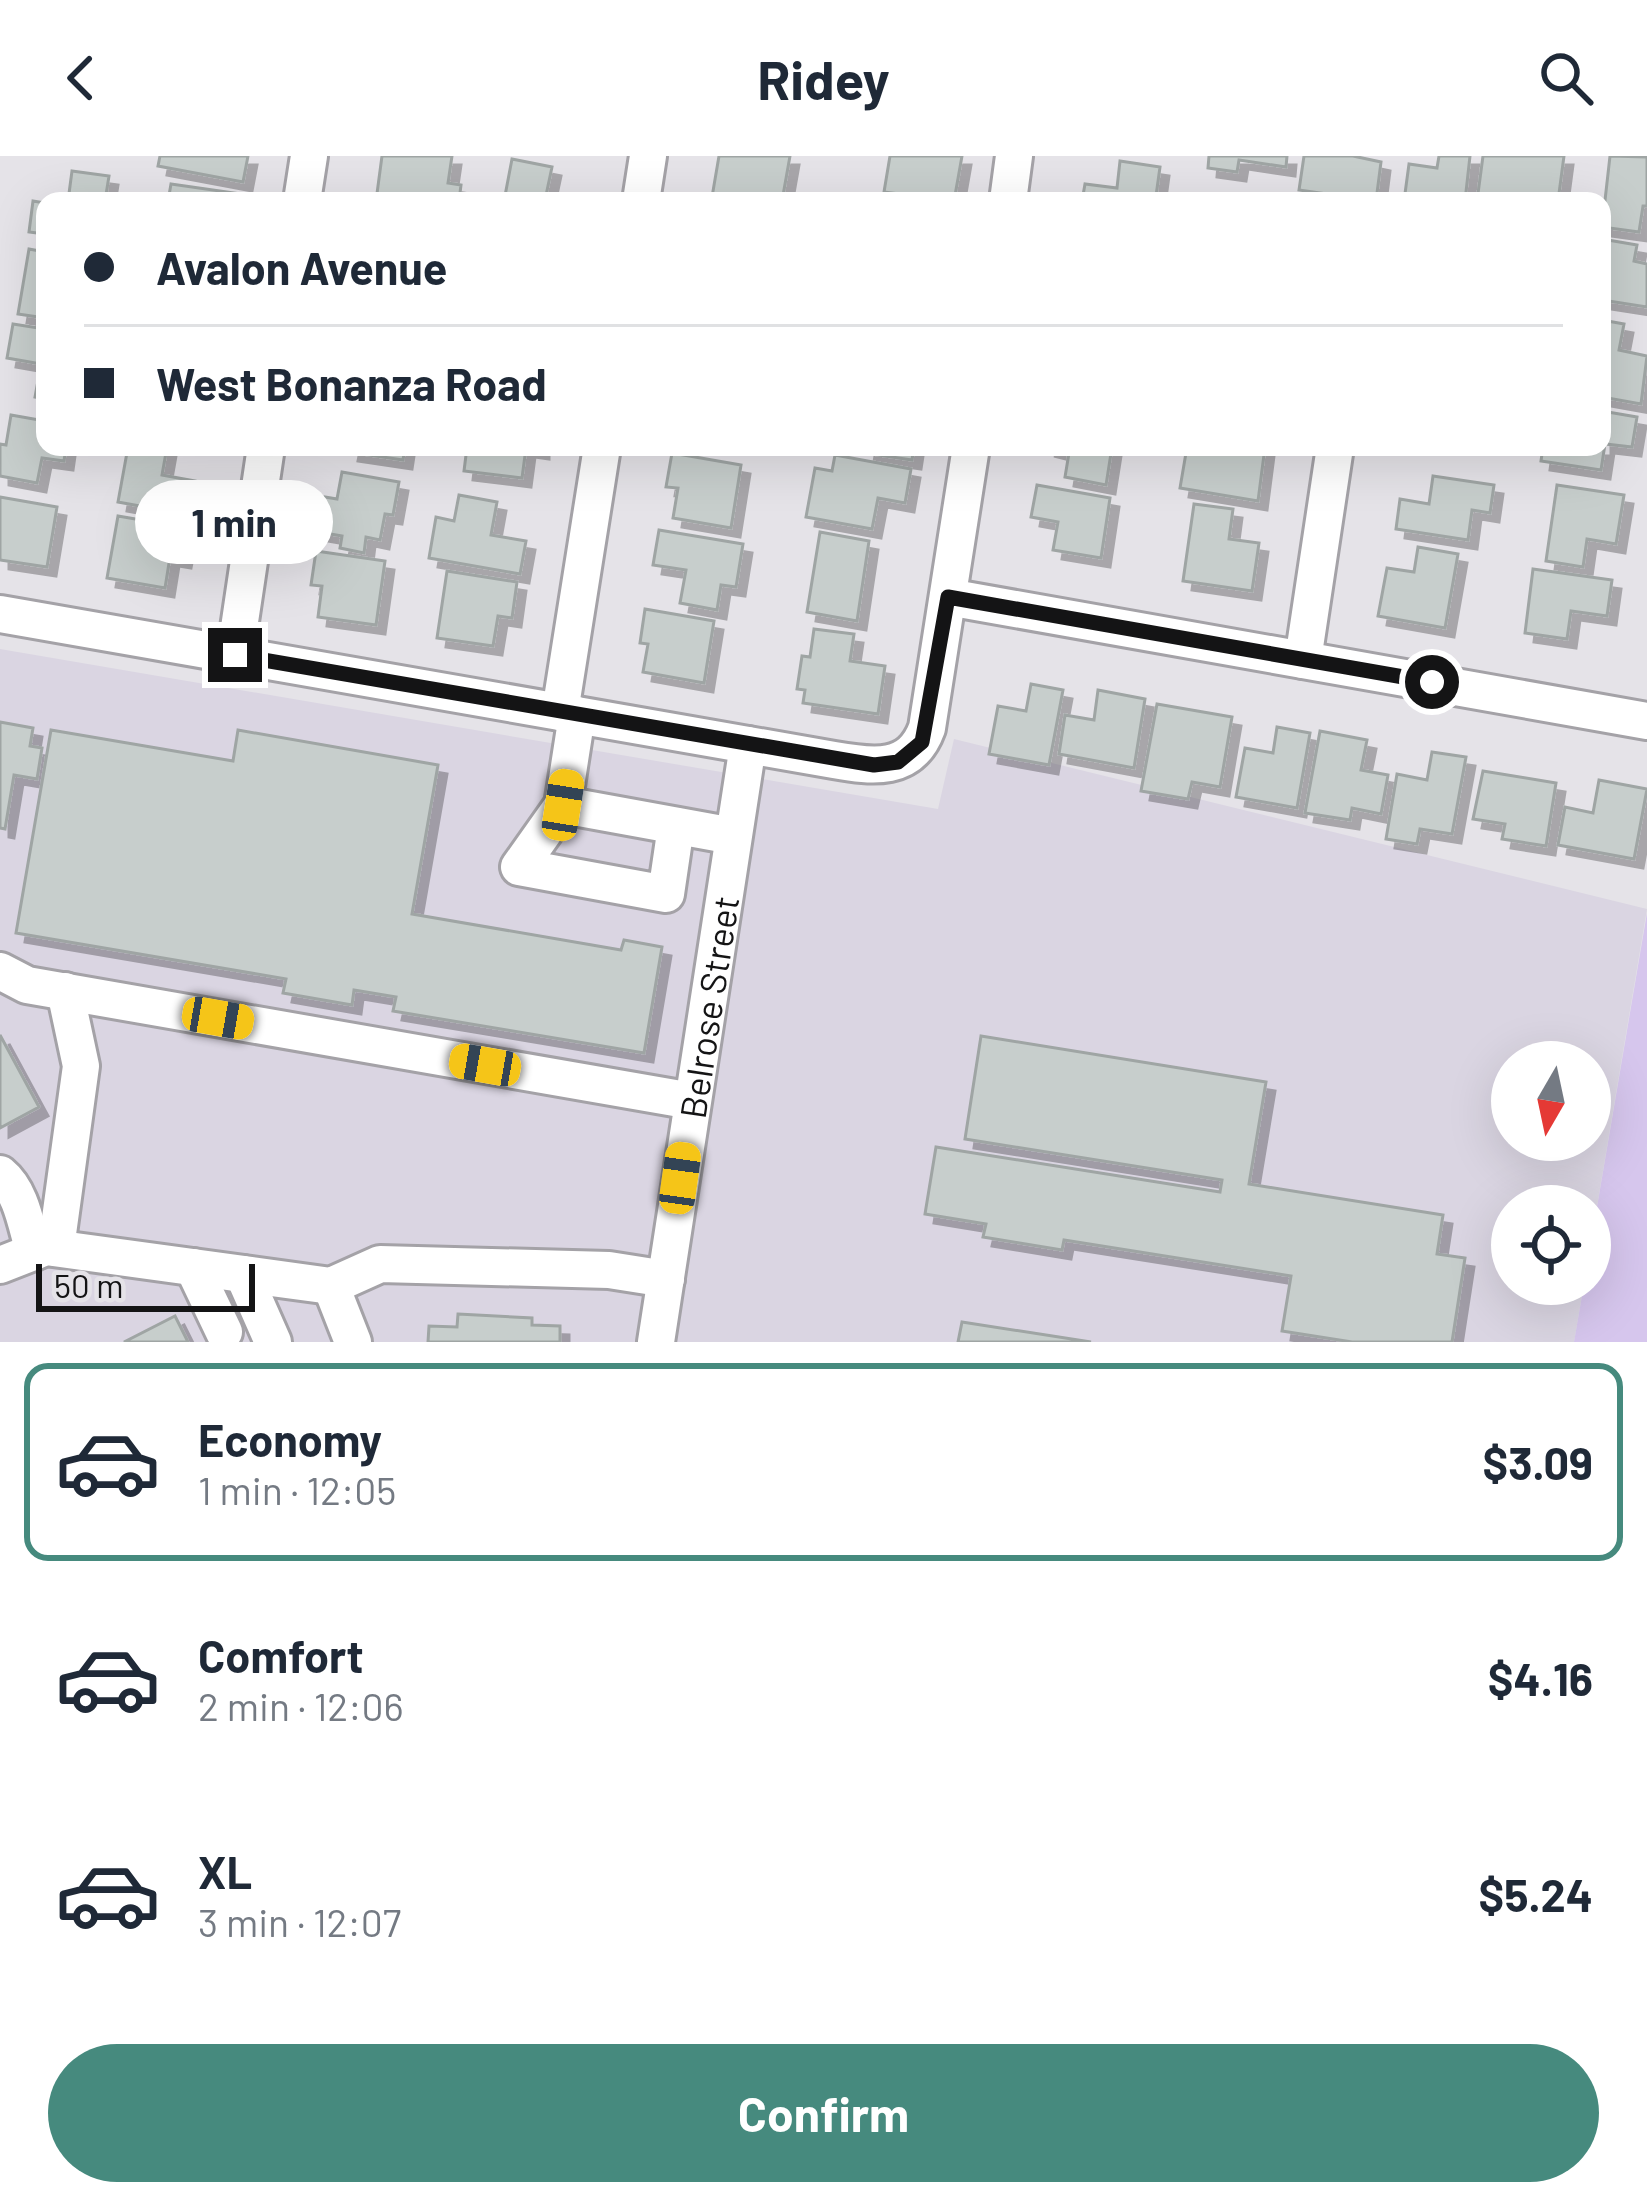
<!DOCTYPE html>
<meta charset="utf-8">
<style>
:root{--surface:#fff;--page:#f6f6f7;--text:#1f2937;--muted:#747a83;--line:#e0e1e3;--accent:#468a7e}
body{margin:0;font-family:Barlow,sans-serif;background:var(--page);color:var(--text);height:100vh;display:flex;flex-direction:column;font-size:45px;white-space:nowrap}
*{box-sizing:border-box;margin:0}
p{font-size:39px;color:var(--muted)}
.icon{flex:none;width:66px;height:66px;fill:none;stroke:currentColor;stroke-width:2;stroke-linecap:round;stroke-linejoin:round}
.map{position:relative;height:1186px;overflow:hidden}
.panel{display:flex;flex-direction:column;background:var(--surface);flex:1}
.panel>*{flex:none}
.banner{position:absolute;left:36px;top:36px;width:1575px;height:264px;border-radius:24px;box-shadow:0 12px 48px #0002;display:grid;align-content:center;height:264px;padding:0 48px;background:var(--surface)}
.needle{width:78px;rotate:189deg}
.fabs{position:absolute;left:1491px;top:885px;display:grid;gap:24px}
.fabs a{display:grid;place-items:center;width:120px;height:120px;border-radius:50%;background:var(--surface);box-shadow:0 12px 48px #0002;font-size:60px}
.scale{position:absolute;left:36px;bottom:30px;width:219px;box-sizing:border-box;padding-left:12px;border:6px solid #141415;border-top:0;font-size:33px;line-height:42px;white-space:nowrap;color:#141415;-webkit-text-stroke:9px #e5e3e8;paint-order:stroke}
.end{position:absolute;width:54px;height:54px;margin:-27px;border:15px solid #141415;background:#fff;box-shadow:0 0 0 6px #fff}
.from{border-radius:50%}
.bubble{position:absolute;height:84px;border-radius:42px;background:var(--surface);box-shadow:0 12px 48px #0002;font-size:39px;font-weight:700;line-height:84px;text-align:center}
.car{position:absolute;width:36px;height:72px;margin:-36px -18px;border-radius:15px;box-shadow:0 0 9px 3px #0007;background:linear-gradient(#f5c518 24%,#345 0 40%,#f5c518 0 76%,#345 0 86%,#f5c518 0)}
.banner b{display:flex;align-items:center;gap:42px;height:114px;font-size:45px}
.banner b+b{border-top:3px solid var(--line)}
.banner i{width:30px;height:30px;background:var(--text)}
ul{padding:21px 0 0;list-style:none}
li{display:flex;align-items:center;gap:36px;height:198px;margin:0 24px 18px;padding:0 24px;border:6px solid transparent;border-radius:24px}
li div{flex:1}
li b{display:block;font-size:45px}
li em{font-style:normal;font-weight:700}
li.active{border-color:var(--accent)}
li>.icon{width:108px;height:108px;stroke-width:1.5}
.button{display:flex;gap:24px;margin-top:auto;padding:24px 48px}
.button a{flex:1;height:138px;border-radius:72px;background:var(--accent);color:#fff;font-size:48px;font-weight:700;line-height:138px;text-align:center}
header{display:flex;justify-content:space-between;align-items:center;height:156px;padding:0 48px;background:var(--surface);font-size:54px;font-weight:700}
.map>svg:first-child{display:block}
</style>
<header><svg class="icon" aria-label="back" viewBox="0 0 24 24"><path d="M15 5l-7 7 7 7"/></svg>Ridey<svg class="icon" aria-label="search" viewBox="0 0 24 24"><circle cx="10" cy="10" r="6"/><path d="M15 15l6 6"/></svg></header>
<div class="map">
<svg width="1647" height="1186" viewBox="0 0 1647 1186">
<defs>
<filter id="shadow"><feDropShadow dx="9" dy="9" stdDeviation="0" flood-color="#0004"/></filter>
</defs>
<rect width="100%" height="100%" fill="#e5e3e8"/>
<!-- built -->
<path fill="#dad5e2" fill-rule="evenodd" d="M0 493 938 653 954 583 1647 753 1590 1092V1050H1512V1128H1584L1574 1186H0ZM1512 906H1590V984H1512Z"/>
<!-- green -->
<path fill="#d6c6ed" d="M1647 757V1186H1574L1584 1128H1590V1092Z"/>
<!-- building -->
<path fill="#c7cecc" stroke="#9fa5a4" stroke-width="3" filter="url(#shadow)" d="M160 0H248L243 26 158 10Z
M382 0H452L448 27 461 29 459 45H376Z
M719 0H790L782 45 712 41Z
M890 0H962L954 45 884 36Z
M1209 0H1287L1286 11 1239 4 1237 16 1208 12Z
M1304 0H1353L1381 6 1376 45 1299 34Z
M1439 0H1470L1465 45H1404L1409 8 1437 12Z
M1483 0H1564L1558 45 1511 41V45H1477Z
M1610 0 1647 1V50H1643L1639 76 1602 71Z
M512 3 552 11 545 44 551 45H504Z
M1120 5 1160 11 1156 40 1167 41V45H1082L1085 28 1117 32Z
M72 15 109 20 105 45H68Z
M171 28 241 38 240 45H168Z
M33 45 45 47V78L29 76Z
M1602 83 1637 89 1634 105 1647 108V151L1602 144Z
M29 93 45 96V162L18 158Z
M1602 164 1624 168 1619 194 1647 200 1641 248 1602 241Z
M13 168 45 173V243L35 241 41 208 7 202Z
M1602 255 1637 261 1632 291 1605 288 1601 314 1541 305 1543 291H1602Z
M11 259 45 265V291H66L64 305 42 302 37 327 0 320V288L6 289Z
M128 291H167L162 319 195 325 189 359 118 346Z
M350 291H405L403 304 349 296Z
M467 291H540V294L526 292 522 322 464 315Z
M866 291H914L912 304 865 297Z
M1045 291H1112L1106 329 1065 321 1069 297Z
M1187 291H1265L1258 345 1180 332Z
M672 297 741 309 731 372 673 362 678 332 666 331Z
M835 299 911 313 905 347 878 342 872 373 806 361 815 312 832 315Z
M342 316 399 326 393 359 385 358 380 384 366 381 364 397 340 392 342 380 319 376 325 341 337 343Z
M1433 320 1494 329 1490 357 1472 354 1468 384 1396 373 1400 343 1429 348Z
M1037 329 1110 342 1101 402 1053 394 1058 366 1031 361Z
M1557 329 1624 339 1616 388 1587 383 1583 411 1546 405Z
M459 339 497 346 491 379 526 385 520 418 429 402 436 361 454 365Z
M0 341 57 351 47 411 0 404Z
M1194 348 1233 353 1229 383 1259 387 1252 435 1183 425Z
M118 360 188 372 182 403 170 401 165 432 107 422Z
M659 374 743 388 736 431 721 429 717 454 680 447 686 414 653 409Z
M820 376 869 385 857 465 807 456Z
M1418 391 1458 398 1445 472 1378 460 1387 412 1414 416Z
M316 395 385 405 376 469 318 461 322 430 311 429Z
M1533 413 1612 424 1607 460 1571 455 1567 483 1525 477Z
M447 415 517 426 512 462 498 460 493 490 437 482Z
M645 453 714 465 704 527 643 516 648 488 640 487Z
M814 473 854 478 850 505 885 510 878 558 803 547 805 534 797 533 802 500 810 501Z
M1031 528 1063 534 1049 609 989 598 998 550 1026 555Z
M1098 534 1145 543 1134 612 1059 598 1065 559 1094 564Z
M1157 548 1232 561 1220 631 1192 626 1188 643 1141 635Z
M0 566 33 572 30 590 42 592 37 623 14 619 5 673 0 672Z
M1277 571 1310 577 1297 652 1236 641 1245 592 1273 597Z
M51 574 233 605 238 574 438 609 412 758 621 794 624 784 662 791 644 897 393 855 396 841 354 834 352 849 283 837 286 823 16 777Z
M1320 575 1367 584 1361 614 1388 619 1381 658 1352 652 1350 664 1305 657Z
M1432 596 1466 601 1452 678 1420 673 1417 688 1386 683 1397 618 1427 624Z
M1483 615 1556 627 1546 690 1502 683 1505 668 1473 663Z
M1599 624 1647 633 1634 703 1558 689 1565 651 1593 657Z
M0 879 39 951 0 972Z
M981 880 1266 926 1249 1028 1443 1059 1437 1098 1465 1102 1452 1186H1352L1282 1175 1291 1120 1064 1084 1062 1094 983 1081 986 1068 925 1058 936 991 1220 1036 1222 1024 965 983Z
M458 1158 532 1162V1169L560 1170V1186H428L429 1170 457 1171Z
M175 1160 188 1186H124Z
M962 1166 1091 1186H958Z"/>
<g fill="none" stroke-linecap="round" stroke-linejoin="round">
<!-- minor casing -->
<g stroke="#a4a2a7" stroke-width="42">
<g id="minor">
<path d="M302 45 309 0"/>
<path d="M641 45 648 0"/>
<path d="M1008 45 1014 0"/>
<path d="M948 441 1647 565"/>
<path d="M0 458 834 604C873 611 911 616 927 572L971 291"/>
<path d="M235 499 266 291"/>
<path d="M1303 504 1335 291"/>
<path d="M560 556 602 291"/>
<path d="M577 559 563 649 519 711 666 738 676 670"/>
<path d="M563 649 733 680"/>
<path d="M0 815 27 829 692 945"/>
<path d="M0 1018C22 1036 26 1070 34 1096"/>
<path d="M56 1092 81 910 65 835"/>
<path d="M0 1109 46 1091 331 1130 380 1108 609 1114 666 1123"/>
<path d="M193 1111 224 1176"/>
<path d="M243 1118 273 1186"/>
<path d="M331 1130 353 1186"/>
<path id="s1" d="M656 1186 748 589"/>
</g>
</g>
<!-- minor -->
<use href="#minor" stroke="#fff" stroke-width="36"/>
</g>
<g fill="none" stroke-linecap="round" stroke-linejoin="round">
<!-- route -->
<path stroke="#141415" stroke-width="15" d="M235 499 874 609 898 606 922 586 948 441 1432 526"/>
</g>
<g text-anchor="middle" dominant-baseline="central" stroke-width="9" stroke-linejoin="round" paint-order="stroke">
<!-- street labels -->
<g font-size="36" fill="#141415" stroke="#e5e3e8">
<text stroke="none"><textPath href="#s1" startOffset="339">Belrose Street</textPath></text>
</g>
</g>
</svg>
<div class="fabs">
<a><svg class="needle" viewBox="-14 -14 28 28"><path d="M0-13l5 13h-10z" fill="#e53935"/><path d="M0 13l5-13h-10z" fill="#747a83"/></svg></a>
<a><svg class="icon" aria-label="locate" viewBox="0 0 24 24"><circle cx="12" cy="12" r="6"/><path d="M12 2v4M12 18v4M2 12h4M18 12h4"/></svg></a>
</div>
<div class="scale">50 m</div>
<i class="end from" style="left:1432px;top:526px"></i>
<i class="end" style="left:235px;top:499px"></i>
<div class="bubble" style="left:135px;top:324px;width:198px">1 min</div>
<i class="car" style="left:563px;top:649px;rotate:9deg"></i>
<i class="car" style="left:218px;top:862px;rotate:100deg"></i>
<i class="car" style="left:485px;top:909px;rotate:280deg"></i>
<i class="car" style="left:680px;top:1022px;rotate:8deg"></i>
<div class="banner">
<b><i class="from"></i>Avalon Avenue</b>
<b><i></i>West Bonanza Road</b>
</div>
</div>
<section class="panel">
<ul>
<li class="active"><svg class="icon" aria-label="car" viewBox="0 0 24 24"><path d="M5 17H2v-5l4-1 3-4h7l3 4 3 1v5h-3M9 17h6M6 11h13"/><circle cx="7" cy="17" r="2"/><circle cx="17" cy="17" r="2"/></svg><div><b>Economy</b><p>1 min · 12:05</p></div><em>$3.09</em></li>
<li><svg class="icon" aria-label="car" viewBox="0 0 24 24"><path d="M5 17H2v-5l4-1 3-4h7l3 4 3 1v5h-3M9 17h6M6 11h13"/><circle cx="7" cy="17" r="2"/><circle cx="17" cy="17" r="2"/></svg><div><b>Comfort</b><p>2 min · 12:06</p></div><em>$4.16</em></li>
<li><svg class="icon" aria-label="car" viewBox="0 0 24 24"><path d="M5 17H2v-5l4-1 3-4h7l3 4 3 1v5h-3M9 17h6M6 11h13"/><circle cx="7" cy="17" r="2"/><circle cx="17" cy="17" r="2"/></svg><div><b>XL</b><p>3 min · 12:07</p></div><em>$5.24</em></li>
</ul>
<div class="button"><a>Confirm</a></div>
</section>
